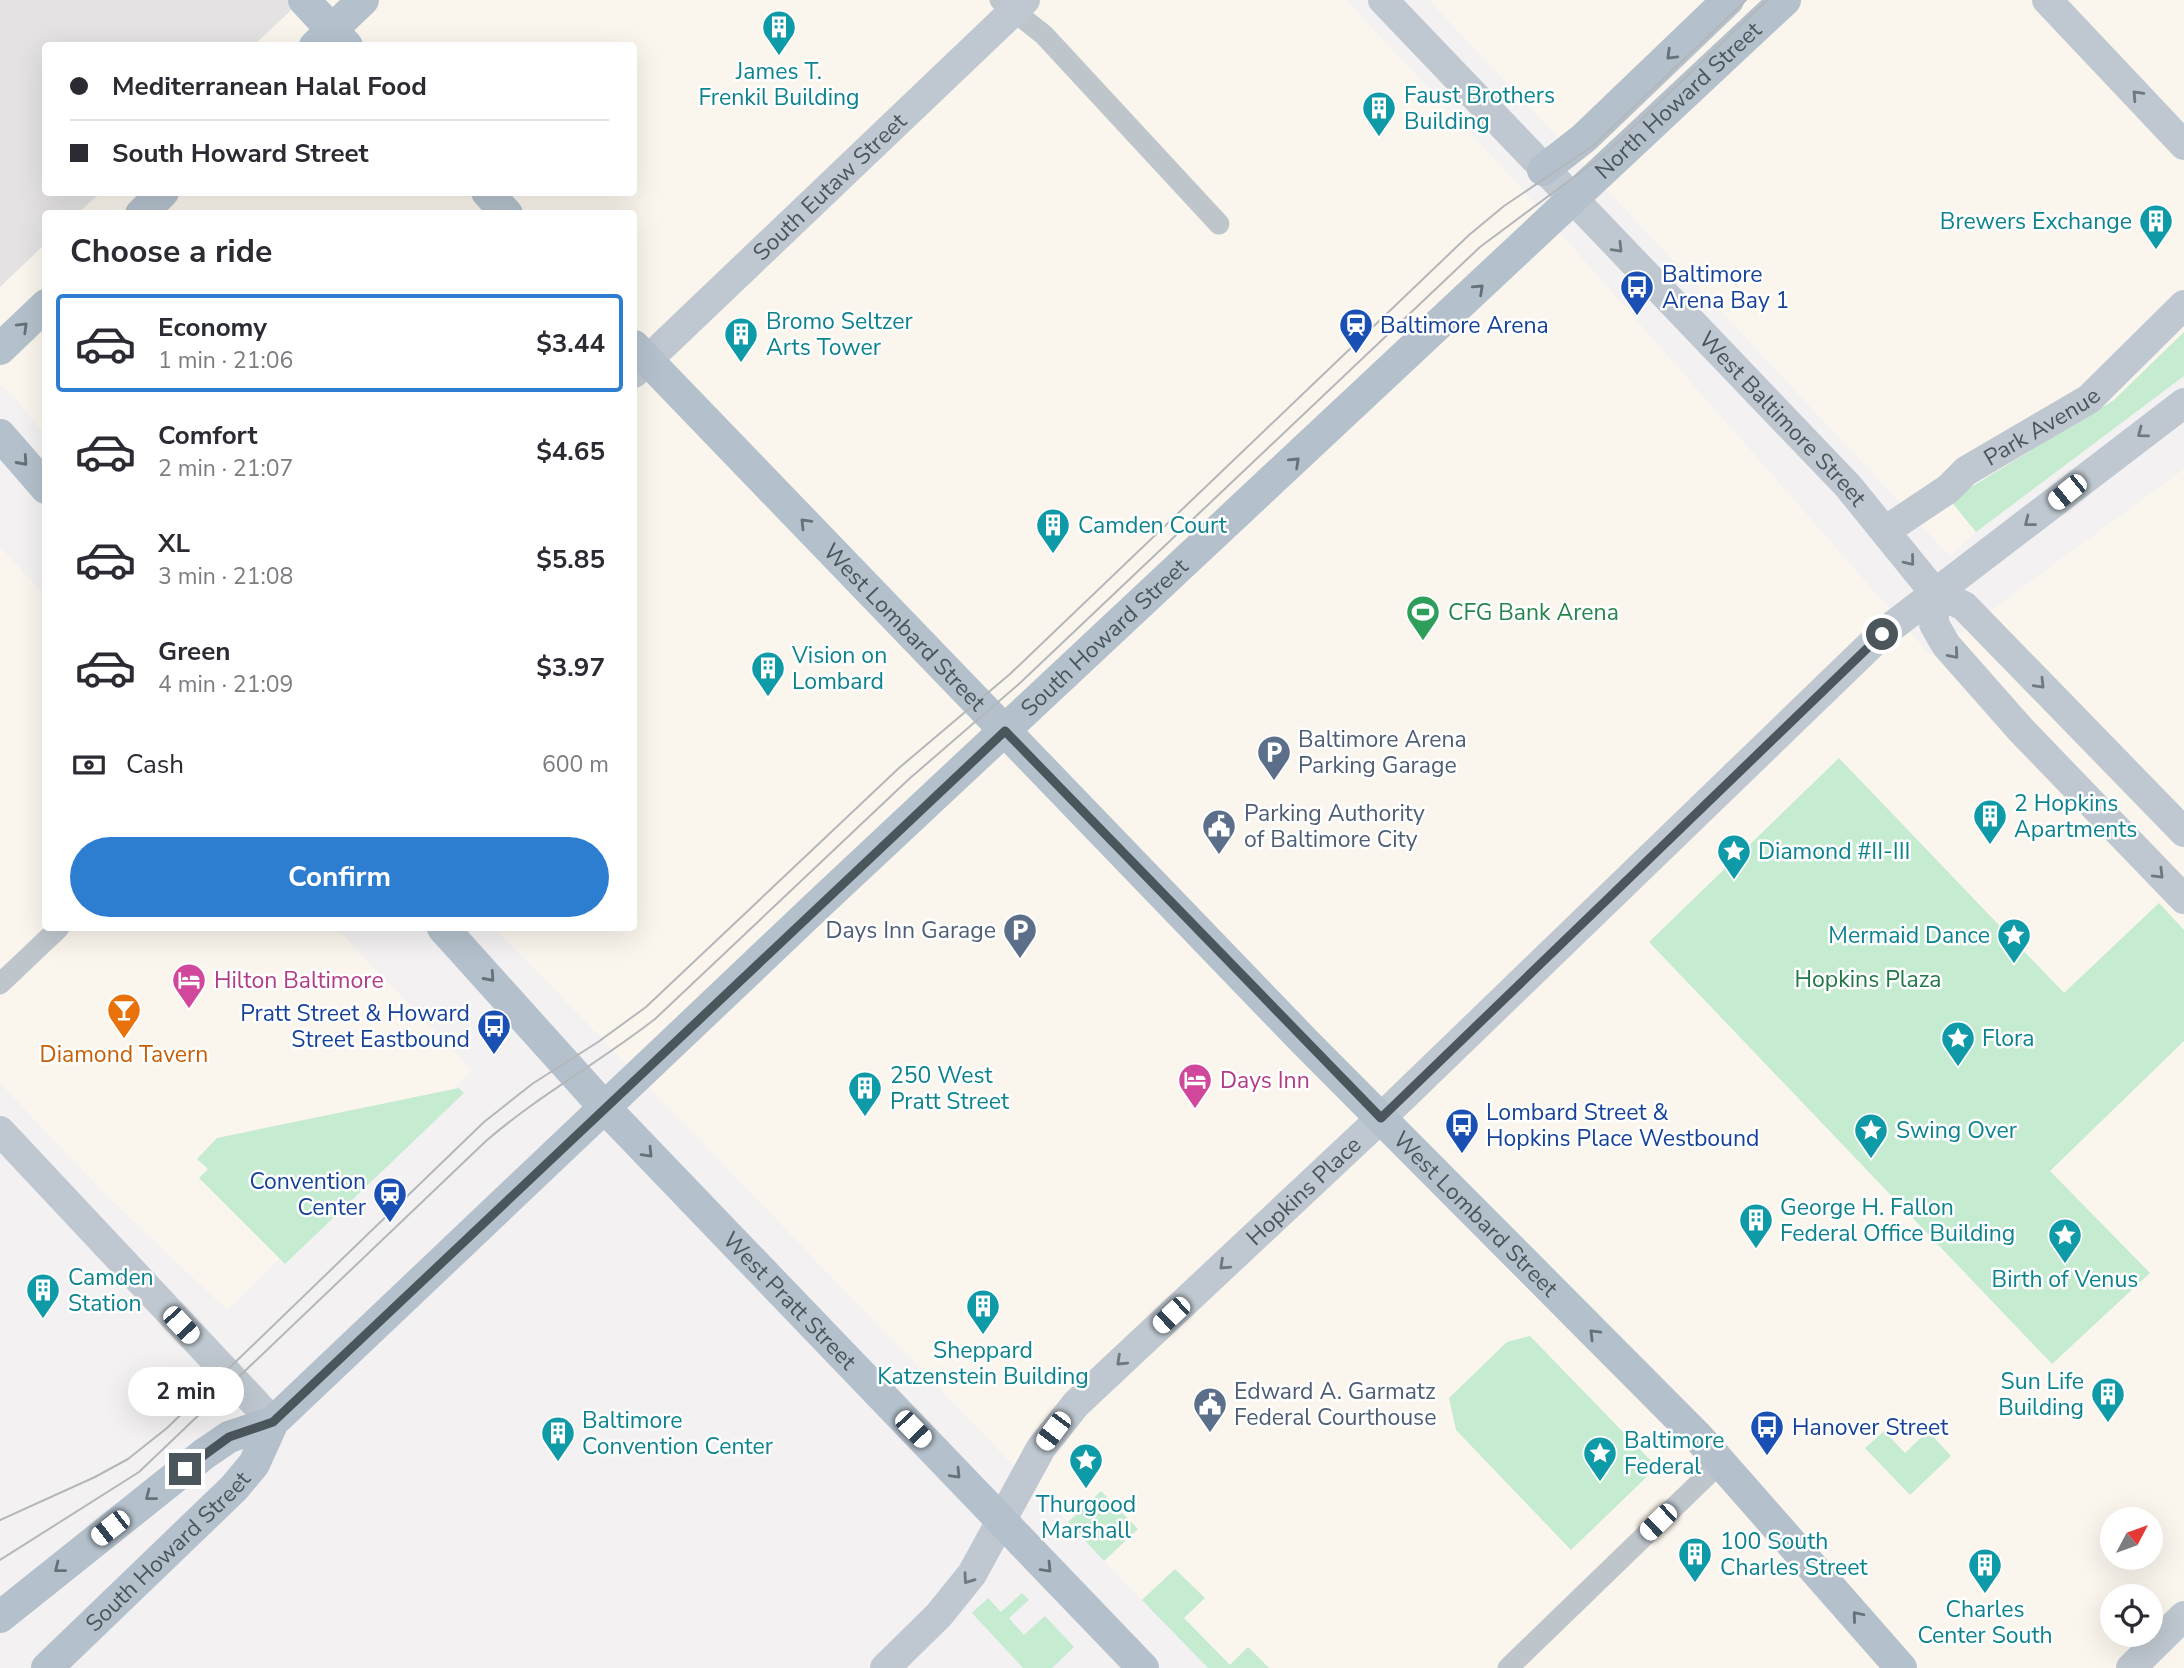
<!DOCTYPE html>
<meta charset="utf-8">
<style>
:root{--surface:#fff;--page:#f7f7f7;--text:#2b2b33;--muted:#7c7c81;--line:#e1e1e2;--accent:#2d7ed0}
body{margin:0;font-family:"Nunito Sans",sans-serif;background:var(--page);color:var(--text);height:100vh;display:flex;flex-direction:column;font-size:26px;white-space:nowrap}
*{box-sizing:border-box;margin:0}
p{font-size:23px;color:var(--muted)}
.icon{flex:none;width:38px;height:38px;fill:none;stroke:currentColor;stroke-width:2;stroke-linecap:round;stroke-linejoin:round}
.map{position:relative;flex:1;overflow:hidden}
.details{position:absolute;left:42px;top:210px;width:595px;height:721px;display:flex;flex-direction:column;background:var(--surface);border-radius:7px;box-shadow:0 7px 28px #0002}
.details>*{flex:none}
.hud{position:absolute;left:42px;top:42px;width:595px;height:154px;border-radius:7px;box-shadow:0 7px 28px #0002;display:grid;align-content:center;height:154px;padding:0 28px;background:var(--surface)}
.needle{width:46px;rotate:49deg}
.buttons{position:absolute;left:2100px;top:1507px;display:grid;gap:14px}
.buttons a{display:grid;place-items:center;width:63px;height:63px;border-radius:50%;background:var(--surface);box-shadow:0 7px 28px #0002;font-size:35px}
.end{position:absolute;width:32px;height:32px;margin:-16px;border:9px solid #4b555c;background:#fff;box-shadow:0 0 0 4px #fff}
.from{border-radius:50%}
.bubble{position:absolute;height:49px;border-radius:24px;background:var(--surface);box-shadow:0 7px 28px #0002;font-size:23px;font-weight:700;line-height:49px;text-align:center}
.car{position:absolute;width:21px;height:42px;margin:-21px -10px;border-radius:9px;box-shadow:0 0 5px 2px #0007;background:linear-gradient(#fff 24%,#345 0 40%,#fff 0 76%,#345 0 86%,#fff 0)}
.hud b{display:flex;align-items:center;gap:24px;height:66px;font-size:26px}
.hud b+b{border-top:2px solid var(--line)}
.hud i{width:18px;height:18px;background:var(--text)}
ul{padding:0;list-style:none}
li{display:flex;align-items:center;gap:21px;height:98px;margin:0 14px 10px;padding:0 14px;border:4px solid transparent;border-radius:7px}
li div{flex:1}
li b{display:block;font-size:26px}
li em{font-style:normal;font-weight:700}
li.on{border-color:var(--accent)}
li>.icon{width:63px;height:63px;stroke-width:1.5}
h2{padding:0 28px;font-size:32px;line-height:84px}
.pay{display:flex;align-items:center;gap:18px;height:77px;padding:0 28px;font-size:26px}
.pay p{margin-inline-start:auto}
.cta{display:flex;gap:14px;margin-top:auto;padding:14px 28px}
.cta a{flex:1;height:80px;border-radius:42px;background:var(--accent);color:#fff;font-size:28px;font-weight:700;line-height:80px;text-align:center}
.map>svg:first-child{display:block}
</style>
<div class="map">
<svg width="2184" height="1668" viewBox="0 0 2184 1668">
<rect width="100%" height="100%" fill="#f3f1f1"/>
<!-- commercial -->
<path fill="#fbf6ed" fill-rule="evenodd" d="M302 0H1346L1504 169 1930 655 2184 469V1668H1269L1248 1647 1230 1665 1184 1618 1176 1569 1142 1600 1104 1561 1137 1529 1101 1491 1068 1522 495 928H634V214H78L100 192H634V46L254 45ZM2112 1519H2151V1558H2112ZM2112 1596H2151V1634H2112Z
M1429 0H2184V332L2114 400 1950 500 1976 532 1950 556Z
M45 244V435L14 397 0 385V287Z
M0 547 45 595 46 928H336L472 1070 227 1310 102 1191 0 1083Z"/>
<!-- education -->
<path fill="#e4e2e2" d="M0 0H302L254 45 46 46V192L100 193 78 213 46 214 45 244 0 287Z"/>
<!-- green -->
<path fill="#c5ebd1" d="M2184 332V376L1976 532 1950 500 2114 400Z
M1839 758 2064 993 2159 903 2184 930V1041L2050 1171 2150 1273 2052 1364 1649 942Z
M459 1088 464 1093 285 1264 199 1178 208 1169 197 1159 217 1138Z
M1530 1336 1657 1467 1571 1550 1456 1430 1449 1398 1507 1342Z
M1884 1431 1905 1453 1928 1431 1951 1456 1910 1495 1865 1448Z
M1101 1491 1138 1529 1104 1561 1068 1522Z
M1175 1569 1205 1598 1184 1618 1230 1665 1248 1647 1269 1668H1208L1142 1600Z
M1022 1593 1029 1600 1009 1618 1024 1635 1045 1616 1074 1647 1052 1668H1023L972 1613 988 1598 1001 1612Z"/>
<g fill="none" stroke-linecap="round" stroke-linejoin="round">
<!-- street -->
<path stroke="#bec6cc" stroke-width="21" d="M1000 0 1044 35 1219 224
M0 984 59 928
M1508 1668 1721 1462"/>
<!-- secondary -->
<g stroke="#bfc8d0" stroke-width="30">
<path id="s1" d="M1383 0 1848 486 1934 592 1964 606 2184 832"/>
<path d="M2047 0 2184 145"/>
<path id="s2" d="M634 373 1025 0"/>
<path id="s3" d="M1885 531 1948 489 1966 471 2089 399 2184 305"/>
<path d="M1934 592V624L1946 645 2021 730 2184 899"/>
<path d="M0 1131 273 1422"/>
<path id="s4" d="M885 1668 939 1615 972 1574 1041 1448 1076 1404 1381 1118 1882 634 2184 403"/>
<path d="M2131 1668 2184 1616"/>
</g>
<!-- primary -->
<g stroke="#b4c1cc" stroke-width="32">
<path d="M304 0 347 46"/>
<path d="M315 46 363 0"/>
<path d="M1543 170 1584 138 1728 0"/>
<path d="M487 192 507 214"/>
<path d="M141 214 163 192"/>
<path id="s5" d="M634 346 1305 1042 1699 1438 1901 1668"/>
<path d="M0 349 46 305"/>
<path d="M0 435 46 488"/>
<path id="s6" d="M443 928 606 1109 1143 1668"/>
<path d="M0 1617 204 1454 229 1437 273 1422"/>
<path id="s7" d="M47 1668 234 1488 254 1464 273 1422 821 902 1785 0"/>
</g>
<!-- tram -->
<path stroke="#b4b7ba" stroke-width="2" d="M0 1520 95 1477 128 1459 167 1428 484 1122 532 1084 598 1042 646 1007 899 768 1010 674 1469 235 1504 206 1594 145 1746 0
M0 1560 139 1472 486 1141C539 1095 600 1062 655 1019L909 779 1020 683 1480 247 1606 153 1767 0"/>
</g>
<!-- one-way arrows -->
<defs><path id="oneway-chevron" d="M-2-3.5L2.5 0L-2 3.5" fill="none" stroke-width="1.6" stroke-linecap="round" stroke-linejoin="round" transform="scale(1.75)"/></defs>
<g stroke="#657078">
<use href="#oneway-chevron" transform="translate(1671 55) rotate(136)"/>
<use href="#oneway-chevron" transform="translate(1479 289) rotate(-43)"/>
<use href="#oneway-chevron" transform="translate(23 327) rotate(-44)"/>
<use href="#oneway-chevron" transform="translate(23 461) rotate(48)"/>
<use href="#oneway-chevron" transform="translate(1295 462) rotate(-43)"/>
<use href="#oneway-chevron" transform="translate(805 523) rotate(-134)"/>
<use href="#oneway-chevron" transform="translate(490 977) rotate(48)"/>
<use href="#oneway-chevron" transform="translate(648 1153) rotate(46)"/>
<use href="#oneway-chevron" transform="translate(1594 1334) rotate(-135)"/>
<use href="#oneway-chevron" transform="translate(956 1474) rotate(46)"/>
<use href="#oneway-chevron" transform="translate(150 1496) rotate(142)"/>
<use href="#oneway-chevron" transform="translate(59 1568) rotate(142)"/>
<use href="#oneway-chevron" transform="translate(1047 1568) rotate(46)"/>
<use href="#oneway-chevron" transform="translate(1857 1616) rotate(-130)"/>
</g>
<g stroke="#6e787f">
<use href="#oneway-chevron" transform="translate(2137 95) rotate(-133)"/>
<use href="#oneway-chevron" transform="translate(1618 248) rotate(46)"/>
<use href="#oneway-chevron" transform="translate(2142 433) rotate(143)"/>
<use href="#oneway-chevron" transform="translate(2029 522) rotate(142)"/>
<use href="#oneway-chevron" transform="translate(1910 561) rotate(51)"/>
<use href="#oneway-chevron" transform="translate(1954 654) rotate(49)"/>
<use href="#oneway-chevron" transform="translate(2040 684) rotate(46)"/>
<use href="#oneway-chevron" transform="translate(2159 874) rotate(45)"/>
<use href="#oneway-chevron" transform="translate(1224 1265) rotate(137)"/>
<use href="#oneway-chevron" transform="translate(1121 1361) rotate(137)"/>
<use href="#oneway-chevron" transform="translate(968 1579) rotate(125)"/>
</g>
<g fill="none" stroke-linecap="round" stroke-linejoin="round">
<!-- route -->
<path stroke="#4b555c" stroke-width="9" d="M185 1469 229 1437 273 1422 1005 731 1381 1118 1882 634"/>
</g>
<!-- icons -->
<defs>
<g id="building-pin" transform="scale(1.75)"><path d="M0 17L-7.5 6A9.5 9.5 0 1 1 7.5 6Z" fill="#0f9aa8" stroke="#fff"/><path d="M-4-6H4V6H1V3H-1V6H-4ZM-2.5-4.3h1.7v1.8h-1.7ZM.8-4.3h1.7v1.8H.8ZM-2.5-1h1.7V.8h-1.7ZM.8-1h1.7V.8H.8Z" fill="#fff"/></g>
<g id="bus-pin" transform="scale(1.75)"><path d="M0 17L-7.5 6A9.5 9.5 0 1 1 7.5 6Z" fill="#1a4fb4" stroke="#fff"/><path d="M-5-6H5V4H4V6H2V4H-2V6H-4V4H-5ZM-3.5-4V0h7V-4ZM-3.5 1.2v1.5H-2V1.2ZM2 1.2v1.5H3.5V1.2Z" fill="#fff"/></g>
<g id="station-pin" transform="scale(1.75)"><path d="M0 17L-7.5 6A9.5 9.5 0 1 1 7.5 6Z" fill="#1a4fb4" stroke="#fff"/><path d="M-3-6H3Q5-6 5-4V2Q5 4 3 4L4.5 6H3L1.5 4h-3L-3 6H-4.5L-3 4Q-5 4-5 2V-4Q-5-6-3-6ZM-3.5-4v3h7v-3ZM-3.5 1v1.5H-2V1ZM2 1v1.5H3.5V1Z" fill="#fff"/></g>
<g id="stadium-pin" transform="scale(1.75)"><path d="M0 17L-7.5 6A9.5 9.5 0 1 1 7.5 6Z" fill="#2e9e5b" stroke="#fff"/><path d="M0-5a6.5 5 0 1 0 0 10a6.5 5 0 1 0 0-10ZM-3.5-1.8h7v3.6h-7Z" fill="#fff"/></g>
<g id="parking-pin" transform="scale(1.75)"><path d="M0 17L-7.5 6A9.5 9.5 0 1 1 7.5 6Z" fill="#5c6f8a" stroke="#fff"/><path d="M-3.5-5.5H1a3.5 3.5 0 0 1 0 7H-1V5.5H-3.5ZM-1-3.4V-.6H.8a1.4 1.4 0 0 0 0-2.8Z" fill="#fff"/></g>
<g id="civic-pin" transform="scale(1.75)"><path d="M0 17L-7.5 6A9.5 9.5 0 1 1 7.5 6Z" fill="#5c6f8a" stroke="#fff"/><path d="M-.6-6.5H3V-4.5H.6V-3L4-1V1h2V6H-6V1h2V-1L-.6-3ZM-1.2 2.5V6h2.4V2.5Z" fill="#fff"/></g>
<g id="sight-pin" transform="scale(1.75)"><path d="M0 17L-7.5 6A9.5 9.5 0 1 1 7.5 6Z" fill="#0f9aa8" stroke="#fff"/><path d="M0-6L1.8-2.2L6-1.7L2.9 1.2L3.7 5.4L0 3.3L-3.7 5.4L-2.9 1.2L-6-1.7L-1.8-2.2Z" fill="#fff"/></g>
<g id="hotel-pin" transform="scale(1.75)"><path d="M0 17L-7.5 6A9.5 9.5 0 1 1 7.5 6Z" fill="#d1479c" stroke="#fff"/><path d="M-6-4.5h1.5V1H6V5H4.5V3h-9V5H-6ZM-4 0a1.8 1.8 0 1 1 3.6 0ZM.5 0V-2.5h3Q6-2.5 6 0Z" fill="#fff"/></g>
<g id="bar-pin" transform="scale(1.75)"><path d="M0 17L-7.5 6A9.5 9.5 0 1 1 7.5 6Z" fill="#e8710a" stroke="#fff"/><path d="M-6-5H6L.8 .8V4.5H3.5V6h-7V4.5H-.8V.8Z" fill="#fff"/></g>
</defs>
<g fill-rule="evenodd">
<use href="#building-pin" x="779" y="27"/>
<use href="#building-pin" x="1379" y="108"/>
<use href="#building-pin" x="2156" y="221"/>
<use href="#bus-pin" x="1637" y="287"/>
<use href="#station-pin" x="1356" y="325"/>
<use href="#building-pin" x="741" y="334"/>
<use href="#building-pin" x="1053" y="525"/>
<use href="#stadium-pin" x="1423" y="612"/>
<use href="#building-pin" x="768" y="668"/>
<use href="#parking-pin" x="1274" y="752"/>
<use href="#building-pin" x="1990" y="816"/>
<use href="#civic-pin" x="1219" y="826"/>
<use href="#sight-pin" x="1734" y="851"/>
<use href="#parking-pin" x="1020" y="930"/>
<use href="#sight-pin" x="2014" y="935"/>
<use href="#hotel-pin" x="189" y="980"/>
<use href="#bar-pin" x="124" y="1010"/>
<use href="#bus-pin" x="494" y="1026"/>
<use href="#sight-pin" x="1958" y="1038"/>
<use href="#hotel-pin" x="1195" y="1080"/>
<use href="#building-pin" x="865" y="1088"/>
<use href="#bus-pin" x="1462" y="1125"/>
<use href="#sight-pin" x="1871" y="1130"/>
<use href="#station-pin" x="390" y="1194"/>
<use href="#building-pin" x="1756" y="1220"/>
<use href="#sight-pin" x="2065" y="1235"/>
<use href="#building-pin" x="43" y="1290"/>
<use href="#building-pin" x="983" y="1306"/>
<use href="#building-pin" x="2108" y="1394"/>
<use href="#civic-pin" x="1210" y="1404"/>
<use href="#bus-pin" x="1767" y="1427"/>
<use href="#building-pin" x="558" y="1433"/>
<use href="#sight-pin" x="1600" y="1453"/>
<use href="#sight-pin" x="1086" y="1460"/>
<use href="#building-pin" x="1695" y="1554"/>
<use href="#building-pin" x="1985" y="1565"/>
</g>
<g text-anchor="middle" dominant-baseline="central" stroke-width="5" stroke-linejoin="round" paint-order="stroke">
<!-- culture labels -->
<g font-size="23" fill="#0d838f" stroke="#fff" text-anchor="start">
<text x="779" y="71" text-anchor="middle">James T.<tspan x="779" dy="26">Frenkil Building</tspan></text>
<text x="1404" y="95">Faust Brothers<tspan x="1404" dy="26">Building</tspan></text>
<text x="2132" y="221" text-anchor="end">Brewers Exchange</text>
<text x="766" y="321">Bromo Seltzer<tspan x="766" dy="26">Arts Tower</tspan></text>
<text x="1078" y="525">Camden Court</text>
<text x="792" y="655">Vision on<tspan x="792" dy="26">Lombard</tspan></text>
<text x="2014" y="803">2 Hopkins<tspan x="2014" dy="26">Apartments</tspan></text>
<text x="1758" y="851">Diamond #II-III</text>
<text x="1990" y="935" text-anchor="end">Mermaid Dance</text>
<text x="1982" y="1038">Flora</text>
<text x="890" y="1075">250 West<tspan x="890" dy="26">Pratt Street</tspan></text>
<text x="1896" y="1130">Swing Over</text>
<text x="1780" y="1207">George H. Fallon<tspan x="1780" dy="26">Federal Office Building</tspan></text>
<text x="68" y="1277">Camden<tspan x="68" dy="26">Station</tspan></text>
<text x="2065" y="1279" text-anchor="middle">Birth of Venus</text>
<text x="983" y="1350" text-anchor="middle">Sheppard<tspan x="983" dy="26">Katzenstein Building</tspan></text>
<text x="2084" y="1381" text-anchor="end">Sun Life<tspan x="2084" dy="26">Building</tspan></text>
<text x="582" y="1420">Baltimore<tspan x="582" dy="26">Convention Center</tspan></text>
<text x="1624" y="1440">Baltimore<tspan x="1624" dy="26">Federal</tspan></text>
<text x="1086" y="1504" text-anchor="middle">Thurgood<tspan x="1086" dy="26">Marshall</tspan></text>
<text x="1720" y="1541">100 South<tspan x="1720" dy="26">Charles Street</tspan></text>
<text x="1985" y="1609" text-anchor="middle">Charles<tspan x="1985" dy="26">Center South</tspan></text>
</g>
<!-- street labels -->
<g font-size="23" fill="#4b555c" stroke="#fff">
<text stroke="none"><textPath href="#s7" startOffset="2266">North Howard Street</textPath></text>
<text stroke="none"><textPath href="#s2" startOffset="270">South Eutaw Street</textPath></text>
<text stroke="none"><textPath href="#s1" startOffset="579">West Baltimore Street</textPath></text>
<text stroke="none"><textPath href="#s3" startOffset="189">Park Avenue</textPath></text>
<text stroke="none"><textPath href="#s5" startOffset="390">West Lombard Street</textPath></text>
<text stroke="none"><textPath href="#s7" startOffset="1480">South Howard Street</textPath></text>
<text stroke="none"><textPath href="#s4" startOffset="640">Hopkins Place</textPath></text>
<text stroke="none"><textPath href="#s5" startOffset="1209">West Lombard Street</textPath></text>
<text stroke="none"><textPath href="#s6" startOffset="509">West Pratt Street</textPath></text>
<text stroke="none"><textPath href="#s7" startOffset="168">South Howard Street</textPath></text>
</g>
<!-- transit labels -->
<g font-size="23" fill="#164399" stroke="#fff" text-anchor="start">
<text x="1662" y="274">Baltimore<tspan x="1662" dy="26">Arena Bay 1</tspan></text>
<text x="1380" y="325">Baltimore Arena</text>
<text x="470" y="1013" text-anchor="end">Pratt Street &amp; Howard<tspan x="470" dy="26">Street Eastbound</tspan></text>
<text x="1486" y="1112">Lombard Street &amp;<tspan x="1486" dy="26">Hopkins Place Westbound</tspan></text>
<text x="366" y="1181" text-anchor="end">Convention<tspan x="366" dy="26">Center</tspan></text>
<text x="1792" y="1427">Hanover Street</text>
</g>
<!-- leisure labels -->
<g font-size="23" fill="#27864d" stroke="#fff" text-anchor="start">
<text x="1448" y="612">CFG Bank Arena</text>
</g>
<!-- service labels -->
<g font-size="23" fill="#4e5e75" stroke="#fff" text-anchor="start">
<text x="1298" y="739">Baltimore Arena<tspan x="1298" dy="26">Parking Garage</tspan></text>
<text x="1244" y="813">Parking Authority<tspan x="1244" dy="26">of Baltimore City</tspan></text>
<text x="996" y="930" text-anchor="end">Days Inn Garage</text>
<text x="1234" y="1391">Edward A. Garmatz<tspan x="1234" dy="26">Federal Courthouse</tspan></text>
</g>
<!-- park labels -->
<g font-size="23" fill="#227748" stroke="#fff">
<text x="1868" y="979">Hopkins Plaza</text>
</g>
<!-- hotel labels -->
<g font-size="23" fill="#b23c85" stroke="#fff" text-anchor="start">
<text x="214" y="980">Hilton Baltimore</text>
<text x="1220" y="1080">Days Inn</text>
</g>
<!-- food labels -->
<g font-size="23" fill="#c56008" stroke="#fff">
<text x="124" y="1054">Diamond Tavern</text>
</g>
</g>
</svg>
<div class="buttons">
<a><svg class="needle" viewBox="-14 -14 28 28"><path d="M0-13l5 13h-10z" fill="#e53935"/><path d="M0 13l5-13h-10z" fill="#7c7c81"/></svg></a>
<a><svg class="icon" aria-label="locate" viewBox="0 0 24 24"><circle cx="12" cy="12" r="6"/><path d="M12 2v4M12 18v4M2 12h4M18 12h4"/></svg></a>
</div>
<i class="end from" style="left:1882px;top:634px"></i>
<i class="end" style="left:185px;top:1469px"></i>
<div class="bubble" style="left:128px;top:1367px;width:116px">2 min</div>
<i class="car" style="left:2067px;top:492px;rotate:231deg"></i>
<i class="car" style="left:1171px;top:1315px;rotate:227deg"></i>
<i class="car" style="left:181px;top:1325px;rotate:137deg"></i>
<i class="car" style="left:913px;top:1429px;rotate:136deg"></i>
<i class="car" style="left:1053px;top:1431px;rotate:217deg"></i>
<i class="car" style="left:1658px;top:1522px;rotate:226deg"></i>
<i class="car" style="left:110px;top:1528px;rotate:232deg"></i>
<div class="hud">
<b><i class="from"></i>Mediterranean Halal Food</b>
<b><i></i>South Howard Street</b>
</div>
<section class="details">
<h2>Choose a ride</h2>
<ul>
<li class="on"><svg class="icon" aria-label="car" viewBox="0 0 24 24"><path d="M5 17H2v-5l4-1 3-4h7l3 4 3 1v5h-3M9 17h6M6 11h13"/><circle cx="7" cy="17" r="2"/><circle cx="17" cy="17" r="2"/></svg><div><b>Economy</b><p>1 min · 21:06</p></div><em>$3.44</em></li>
<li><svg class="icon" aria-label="car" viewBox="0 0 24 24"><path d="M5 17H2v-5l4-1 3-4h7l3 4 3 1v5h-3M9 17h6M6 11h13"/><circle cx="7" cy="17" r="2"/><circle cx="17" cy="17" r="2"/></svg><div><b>Comfort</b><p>2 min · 21:07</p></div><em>$4.65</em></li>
<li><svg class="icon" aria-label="car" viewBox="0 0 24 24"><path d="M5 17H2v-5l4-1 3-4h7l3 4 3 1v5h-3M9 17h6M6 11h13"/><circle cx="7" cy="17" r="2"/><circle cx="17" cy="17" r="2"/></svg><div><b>XL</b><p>3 min · 21:08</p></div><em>$5.85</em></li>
<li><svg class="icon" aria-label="car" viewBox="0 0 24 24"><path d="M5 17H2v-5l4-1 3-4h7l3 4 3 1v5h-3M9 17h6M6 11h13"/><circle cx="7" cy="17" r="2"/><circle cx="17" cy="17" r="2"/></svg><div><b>Green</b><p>4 min · 21:09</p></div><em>$3.97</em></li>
</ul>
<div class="pay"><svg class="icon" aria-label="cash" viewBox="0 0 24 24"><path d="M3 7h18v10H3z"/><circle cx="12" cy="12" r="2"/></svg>Cash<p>600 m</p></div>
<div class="cta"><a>Confirm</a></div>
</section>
</div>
